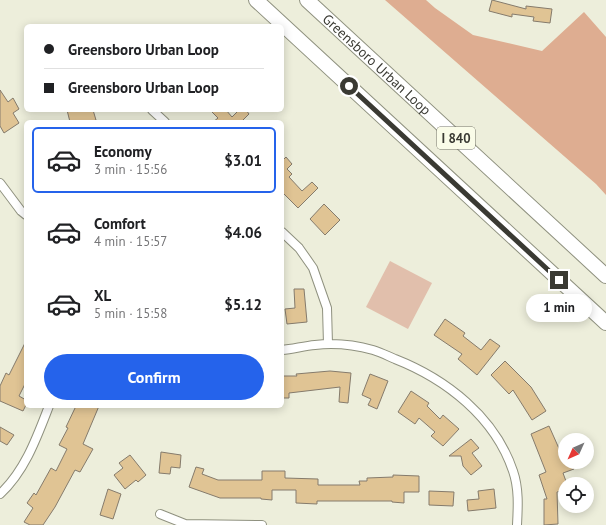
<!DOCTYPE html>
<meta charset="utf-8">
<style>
:root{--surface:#fff;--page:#f6f6f6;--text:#202124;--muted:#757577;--line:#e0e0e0;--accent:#2563eb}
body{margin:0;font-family:"PT Sans",sans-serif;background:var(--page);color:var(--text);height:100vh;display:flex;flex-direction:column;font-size:15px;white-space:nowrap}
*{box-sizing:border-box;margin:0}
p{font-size:13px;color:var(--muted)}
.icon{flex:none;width:22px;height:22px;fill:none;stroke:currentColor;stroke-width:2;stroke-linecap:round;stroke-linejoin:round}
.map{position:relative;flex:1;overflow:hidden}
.details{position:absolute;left:24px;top:120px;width:260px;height:288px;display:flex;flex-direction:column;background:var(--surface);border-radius:6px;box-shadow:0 2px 10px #0003}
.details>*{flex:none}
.banner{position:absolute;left:24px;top:24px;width:260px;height:88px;border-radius:6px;box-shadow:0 2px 10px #0003;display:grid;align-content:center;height:88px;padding:0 20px;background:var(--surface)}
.needle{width:26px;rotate:225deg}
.tools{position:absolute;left:558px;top:433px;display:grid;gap:8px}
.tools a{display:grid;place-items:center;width:36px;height:36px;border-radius:50%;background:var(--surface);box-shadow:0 2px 10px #0003;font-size:20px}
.end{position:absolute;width:18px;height:18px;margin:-9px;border:5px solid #3a3a33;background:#fff;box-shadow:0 0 0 2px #fff}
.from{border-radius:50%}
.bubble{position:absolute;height:28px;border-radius:14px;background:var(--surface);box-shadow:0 2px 10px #0003;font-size:13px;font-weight:800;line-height:28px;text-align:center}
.banner b{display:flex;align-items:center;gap:14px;height:38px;font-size:15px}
.banner b+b{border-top:1px solid var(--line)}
.banner i{width:10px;height:10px;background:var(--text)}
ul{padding:7px 0 0;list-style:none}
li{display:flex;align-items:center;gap:12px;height:66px;margin:0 8px 6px;padding:0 12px;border:2px solid transparent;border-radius:6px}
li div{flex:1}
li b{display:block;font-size:15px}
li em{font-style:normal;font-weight:800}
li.on{border-color:var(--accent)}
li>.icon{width:36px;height:36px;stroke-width:1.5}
.primary-button{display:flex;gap:8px;margin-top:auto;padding:8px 20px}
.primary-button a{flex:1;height:46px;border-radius:24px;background:var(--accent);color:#fff;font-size:16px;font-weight:800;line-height:46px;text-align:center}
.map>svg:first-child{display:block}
</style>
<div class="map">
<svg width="606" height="525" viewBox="0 0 606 525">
<rect width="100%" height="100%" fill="#edeedb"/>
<!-- green -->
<path fill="#e1bfac" d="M390 261 432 283 408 329 366 307Z"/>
<!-- forest -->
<path fill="#dead91" d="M385 0H426L435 8 473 35 542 51 584 12 606 37V195L596 184Z"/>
<!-- building -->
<path fill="#e0c494" stroke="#857b6c" d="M492 0 526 9V6L552 9 550 23 533 21 534 17 512 14V17L489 11Z
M0 90 8 102 13 98 19 109 13 113 19 123 4 133 0 126Z
M67 110H93L96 120 89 122H70Z
M210 110H226L232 117 239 110H246L249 114 241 122H213L218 118Z
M286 157 292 164 287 169 292 174 289 177 302 191 312 182 318 188 298 208 282 192V161Z
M324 204 340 220 325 235 310 219Z
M294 289H304L307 322 287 324 285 309 295 308Z
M445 319 465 333 463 336 481 350 490 339 500 346 477 375 458 359 462 354 434 335Z
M26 341V382L19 396 26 400V405L23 411 0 401V386L6 373 9 375Z
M505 361 531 387 546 411 532 420 513 390 509 394 491 375Z
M330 371 351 373 348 403 339 402 340 387 289 393V398H282V376H297L296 374Z
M370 374 388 381 377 409 368 405 371 399 362 395Z
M411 391 429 403 427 406 440 419 443 415 459 429 443 446 431 436 435 432 419 418 415 424 398 412Z
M76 406H99L83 444 93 449 80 472 75 470 55 507 43 525H30L24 522 33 508 27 503 34 493 36 495 51 468 56 471 67 449 59 445 68 428 66 427Z
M549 426 565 462H571L574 469 563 473 567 484 563 485 564 490 557 492 558 524 544 525V499H547L539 475 546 472 531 434Z
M0 427 14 435 7 445 0 441Z
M471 439 479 448 472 453 482 466 471 475 463 466 461 456H449Z
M161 452 181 455 180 468 171 467 170 474 159 473Z
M130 455 146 475 138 482 136 480 125 489 114 475 123 468 119 463Z
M196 467 204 469 202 474 218 480H262V471H285V478L318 479V485H360L359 481H367V478L393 477V475L419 476V492H404V503L392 502V501H317V504L296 503V490H272V500L261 499V498H220L189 487Z
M108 489 121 494 113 519 100 515Z
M494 489 496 508 468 511 467 500 479 499 478 491Z
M429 491 454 492 453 506 429 505Z"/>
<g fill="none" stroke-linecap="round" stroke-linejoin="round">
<!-- minor casing -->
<g stroke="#8f917f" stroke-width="10">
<path id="minor" d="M152 110 165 122
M0 183 21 211 26 215
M282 232 299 248 313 268 327 308 328 344
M282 350C293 349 304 346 315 345 333 343 355 345 373 350 380 352 388 356 395 359 446 379 495 417 513 471 519 488 518 507 517 525
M0 494C25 471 37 437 49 406
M160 514 185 524 262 525"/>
</g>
<!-- motorway casing -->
<g stroke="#8f917f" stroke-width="16">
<g id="motorway">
<path d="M256 0 606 323"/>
<path id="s1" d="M307 0 606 276"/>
</g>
</g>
<!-- minor -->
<use href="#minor" stroke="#fff" stroke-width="8"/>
<!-- motorway -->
<use href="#motorway" stroke="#fff" stroke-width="14"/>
</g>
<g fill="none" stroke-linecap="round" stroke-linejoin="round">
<!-- route -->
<path stroke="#3a3a33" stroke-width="5" d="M349 86 559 280"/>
</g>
<g text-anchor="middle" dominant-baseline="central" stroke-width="3" stroke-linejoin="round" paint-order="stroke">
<!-- shield labels -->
<rect fill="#fafce8" stroke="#747469" stroke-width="1" x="437" y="127" width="38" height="22" rx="3"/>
<g font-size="13" font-weight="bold" fill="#3a3a33">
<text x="456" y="138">I 840</text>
</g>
<!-- street labels -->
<g font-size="14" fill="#3a3a33" stroke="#fafce8">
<text stroke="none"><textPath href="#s1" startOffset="95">Greensboro Urban Loop</textPath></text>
</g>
</g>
</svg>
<div class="tools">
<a><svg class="needle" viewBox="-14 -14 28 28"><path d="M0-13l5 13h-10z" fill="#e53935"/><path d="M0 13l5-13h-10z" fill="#757577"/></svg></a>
<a><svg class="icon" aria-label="locate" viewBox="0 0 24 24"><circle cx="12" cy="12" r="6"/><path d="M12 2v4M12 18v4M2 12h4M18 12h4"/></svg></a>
</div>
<i class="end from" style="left:349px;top:86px"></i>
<i class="end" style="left:559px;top:280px"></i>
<div class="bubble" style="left:526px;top:294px;width:66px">1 min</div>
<div class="banner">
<b><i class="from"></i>Greensboro Urban Loop</b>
<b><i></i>Greensboro Urban Loop</b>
</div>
<section class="details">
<ul>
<li class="on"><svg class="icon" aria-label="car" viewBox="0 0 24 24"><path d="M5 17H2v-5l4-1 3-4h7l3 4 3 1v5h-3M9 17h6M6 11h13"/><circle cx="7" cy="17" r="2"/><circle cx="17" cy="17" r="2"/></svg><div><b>Economy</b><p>3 min · 15:56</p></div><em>$3.01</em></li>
<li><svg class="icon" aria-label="car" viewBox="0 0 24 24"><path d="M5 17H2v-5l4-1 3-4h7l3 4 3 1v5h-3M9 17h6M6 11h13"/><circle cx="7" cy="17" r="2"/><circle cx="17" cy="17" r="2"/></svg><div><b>Comfort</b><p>4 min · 15:57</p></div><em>$4.06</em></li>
<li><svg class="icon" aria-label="car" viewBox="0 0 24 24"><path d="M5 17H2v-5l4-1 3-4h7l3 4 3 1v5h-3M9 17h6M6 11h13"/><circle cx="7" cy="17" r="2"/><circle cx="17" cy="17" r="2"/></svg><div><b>XL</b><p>5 min · 15:58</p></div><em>$5.12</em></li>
</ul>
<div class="primary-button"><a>Confirm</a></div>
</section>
</div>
